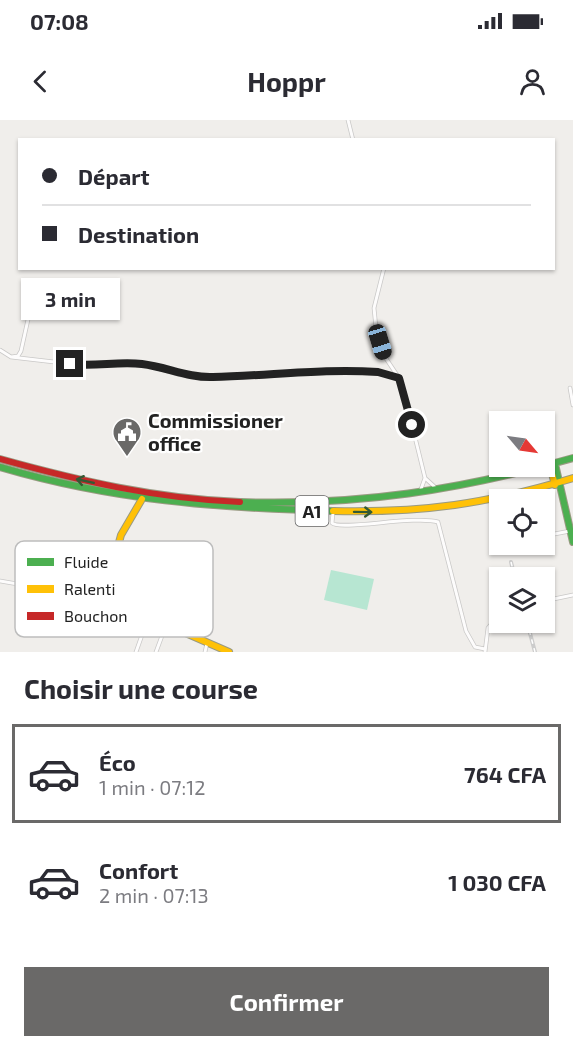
<!DOCTYPE html>
<html lang="fr">
<meta charset="utf-8">
<style>
:root{--surface:#fff;--page:#f7f7f7;--text:#2b2b33;--muted:#7c7c81;--line:#e1e1e2;--accent:#6a6968}
body{margin:0;font-family:"Exo 2",sans-serif;background:var(--page);color:var(--text);height:100vh;display:flex;flex-direction:column;font-size:22px;white-space:nowrap}
*{box-sizing:border-box;margin:0}
p{font-size:20px;color:var(--muted)}
.icon{flex:none;width:33px;height:33px;fill:none;stroke:currentColor;stroke-width:2;stroke-linecap:round;stroke-linejoin:round}
.map{position:relative;height:532px;overflow:hidden}
.details{display:flex;flex-direction:column;background:var(--surface);flex:1}
.details>*{flex:none}
.hud{position:absolute;left:18px;top:18px;width:537px;height:132px;border-radius:0px;box-shadow:0 2px 4px #0004;display:grid;align-content:center;height:132px;padding:0 24px;background:var(--surface)}
.needle{width:39px;rotate:119deg}
.fabs{position:absolute;left:489px;top:291px;display:grid;gap:12px}
.fabs a{display:grid;place-items:center;width:66px;height:66px;border-radius:0px;background:var(--surface);box-shadow:0 2px 4px #0004;font-size:30px}
.end{position:absolute;width:27px;height:27px;margin:-14px;border:8px solid #222;background:#fff;box-shadow:0 0 0 3px #fff}
.from{border-radius:50%}
.bubble{position:absolute;height:42px;border-radius:0px;background:var(--surface);box-shadow:0 2px 4px #0004;font-size:20px;font-weight:700;line-height:42px;text-align:center}
.car{position:absolute;width:18px;height:36px;margin:-18px -9px;border-radius:8px;box-shadow:0 0 4px 2px #0007;background:linear-gradient(#222 24%,#8ab4d8 0 40%,#222 0 76%,#8ab4d8 0 86%,#222 0)}
.hud b{display:flex;align-items:center;gap:21px;height:57px;font-size:22px}
.hud b+b{border-top:2px solid var(--line)}
.hud i{width:15px;height:15px;background:var(--text)}
ul{padding:0;list-style:none}
li{display:flex;align-items:center;gap:18px;height:99px;margin:0 12px 9px;padding:0 12px;border:3px solid transparent;border-radius:0px}
li div{flex:1}
li b{display:block;font-size:22px}
li em{font-style:normal;font-weight:700}
li.active{border-color:var(--accent)}
li>.icon{width:54px;height:54px;stroke-width:1.5}
h2{padding:0 24px;font-size:27px;line-height:72px}
.cta{display:flex;gap:12px;margin-top:auto;padding:12px 24px}
.cta a{flex:1;height:69px;border-radius:0px;background:var(--accent);color:#fff;font-size:24px;font-weight:700;line-height:69px;text-align:center}
.status{display:flex;justify-content:space-between;align-items:center;height:42px;padding:0 30px;background:var(--surface);direction:ltr}
.status svg{height:16px;fill:currentColor}
header{display:flex;justify-content:space-between;align-items:center;height:78px;padding:0 24px;background:var(--surface);font-size:27px;font-weight:700}
.map>svg:first-child{display:block}
</style>
<div class="status"><b>07:08</b><svg viewBox="0 0 49 12"><path d="M0 12V9h3v3zM5 12V6h3v6zM10 12V3h3v9zM15 12V0h3v12zM26 1h20v11H26zM47 4h2v5h-2z"/></svg></div>
<header><svg class="icon" aria-label="back" viewBox="0 0 24 24"><path d="M15 5l-7 7 7 7"/></svg>Hoppr<svg class="icon" aria-label="person" viewBox="0 0 24 24"><circle cx="12" cy="8" r="4"/><path d="M4 21q1-7 8-7t8 7"/></svg></header>
<div class="map">
<svg width="573" height="532" viewBox="0 0 573 532">
<rect width="100%" height="100%" fill="#f0eeeb"/>
<!-- pitch -->
<path fill="#b7e6d2" d="M331 450 374 459 367 490 324 480Z"/>
<g fill="none" stroke-linecap="round" stroke-linejoin="round">
<!-- street casing -->
<g stroke="#c9c8c7" stroke-width="4.5">
<path id="street" d="M348 0 353 20
M384 148 374 188 376 208 385 237 399 258 412 305 425 358 420 372
M0 230 11 237 18 236 21 231 29 195
M11 237 89 246 123 242 143 244 181 255 211 257 367 251 399 258
M570 268 573 285
M425 358 437 369
M333 393 332 403C340 411 416 395 438 402L466 511 475 527 485 529
M544 416 570 411
M0 461 93 477 144 498 150 495
M544 481 573 475
M95 512 107 481
M136 532 148 498
M156 532 166 505
M205 532 207 523
M485 532 488 508 500 494"/>
</g>
<!-- fast casing -->
<g stroke="#999a82" stroke-width="8">
<path id="fast" d="M555 344 573 422
M0 347C112 380 217 388 333 391
M240 382C357 386 461 370 573 338"/>
</g>
<!-- slow casing -->
<g stroke="#999a82" stroke-width="8">
<path id="slow" d="M550 346 555 365
M142 379 121 415 118 426 120 444 136 479 145 491 158 501 229 532
M333 391C424 393 486 384 573 358"/>
</g>
<!-- jam casing -->
<g stroke="#999a82" stroke-width="8">
<path id="jam" d="M0 339C79 361 158 379 240 382"/>
</g>
<!-- street -->
<use href="#street" stroke="#fdfcfc" stroke-width="3"/>
<!-- fast -->
<use href="#fast" stroke="#4caf50" stroke-width="6"/>
<!-- slow -->
<use href="#slow" stroke="#ffc107" stroke-width="6"/>
<!-- jam -->
<use href="#jam" stroke="#c62828" stroke-width="6"/>
<!-- rail casing -->
<g stroke="#ccc" stroke-width="4">
<path id="rail" d="M511 442 515 458
M527 502 535 532"/>
</g>
<!-- rail -->
<use href="#rail" stroke="#fff" stroke-width="1.5" stroke-dasharray="4.5" stroke-linecap="butt"/>
</g>
<!-- one-way arrows -->
<defs><path id="oneway-shaft" d="M-6 0H5M1.5-3L5.5 0L1.5 3" fill="none" stroke-width="1.6" stroke-linecap="round" stroke-linejoin="round" transform="scale(1.5)"/></defs>
<g stroke="#335a34">
<use href="#oneway-shaft" transform="translate(85 361) rotate(-168)"/>
<use href="#oneway-shaft" transform="translate(363 392) rotate(1)"/>
</g>
<g fill="none" stroke-linecap="round" stroke-linejoin="round">
<!-- route -->
<path stroke="#222" stroke-width="8" d="M70 244C96 247 118 241 142 244 167 247 188 258 213 257 268 256 324 248 378 252L399 258 412 305"/>
</g>
<!-- icons -->
<defs>
<g id="civic-pin" transform="scale(1.5)"><path d="M0 17L-7.5 6A9.5 9.5 0 1 1 7.5 6Z" fill="#6a6968" stroke="#fff"/><path d="M-.6-6.5H3V-4.5H.6V-3L4-1V1h2V6H-6V1h2V-1L-.6-3ZM-1.2 2.5V6h2.4V2.5Z" fill="#fff"/></g>
</defs>
<g fill-rule="evenodd">
<use href="#civic-pin" x="127" y="312"/>
</g>
<g text-anchor="middle" dominant-baseline="central" stroke-width="4.5" stroke-linejoin="round" paint-order="stroke">
<!-- shield labels -->
<rect fill="#fff" stroke="#646464" stroke-width="1.5" x="295.5" y="376" width="33" height="30" rx="4.5"/>
<g font-size="18" font-weight="bold" fill="#222">
<text x="312" y="391">A1</text>
</g>
<!-- poi labels -->
<g font-size="20" font-weight="bold" fill="#222" stroke="#fff" text-anchor="start">
<text x="148" y="300">Commissioner<tspan x="148" dy="23">office</tspan></text>
</g>
</g>
<!-- legend -->
<rect x="15" y="421" width="198" height="96" rx="9" fill="#fff" stroke="#bdbdbd" stroke-width="1.5"/>
<rect x="27" y="438" width="27" height="8" fill="#4caf50"/>
<rect x="27" y="465" width="27" height="8" fill="#ffc107"/>
<rect x="27" y="492" width="27" height="8" fill="#c62828"/>
<g font-size="16" fill="#222">
<text x="64" y="448">Fluide</text>
<text x="64" y="475">Ralenti</text>
<text x="64" y="502">Bouchon</text>
</g>
</svg>
<div class="fabs">
<a><svg class="needle" viewBox="-14 -14 28 28"><path d="M0-13l5 13h-10z" fill="#e53935"/><path d="M0 13l5-13h-10z" fill="#7c7c81"/></svg></a>
<a><svg class="icon" aria-label="locate" viewBox="0 0 24 24"><circle cx="12" cy="12" r="6"/><path d="M12 2v4M12 18v4M2 12h4M18 12h4"/></svg></a>
<a><svg class="icon" aria-label="layers" viewBox="0 0 24 24"><path d="M12 4l9 5-9 5-9-5zM3 14l9 5 9-5"/></svg></a>
</div>
<i class="end from" style="left:412px;top:305px"></i>
<i class="end" style="left:70px;top:244px"></i>
<div class="bubble" style="left:21px;top:158px;width:99px">3 min</div>
<i class="car" style="left:380px;top:222px;rotate:163deg"></i>
<div class="hud">
<b><i class="from"></i>Départ</b>
<b><i></i>Destination</b>
</div>
</div>
<section class="details">
<h2>Choisir une course</h2>
<ul>
<li class="active"><svg class="icon" aria-label="car" viewBox="0 0 24 24"><path d="M5 17H2v-5l4-1 3-4h7l3 4 3 1v5h-3M9 17h6M6 11h13"/><circle cx="7" cy="17" r="2"/><circle cx="17" cy="17" r="2"/></svg><div><b>Éco</b><p>1 min · 07:12</p></div><em>764 CFA</em></li>
<li><svg class="icon" aria-label="car" viewBox="0 0 24 24"><path d="M5 17H2v-5l4-1 3-4h7l3 4 3 1v5h-3M9 17h6M6 11h13"/><circle cx="7" cy="17" r="2"/><circle cx="17" cy="17" r="2"/></svg><div><b>Confort</b><p>2 min · 07:13</p></div><em>1 030 CFA</em></li>
</ul>
<div class="cta"><a>Confirmer</a></div>
</section>
